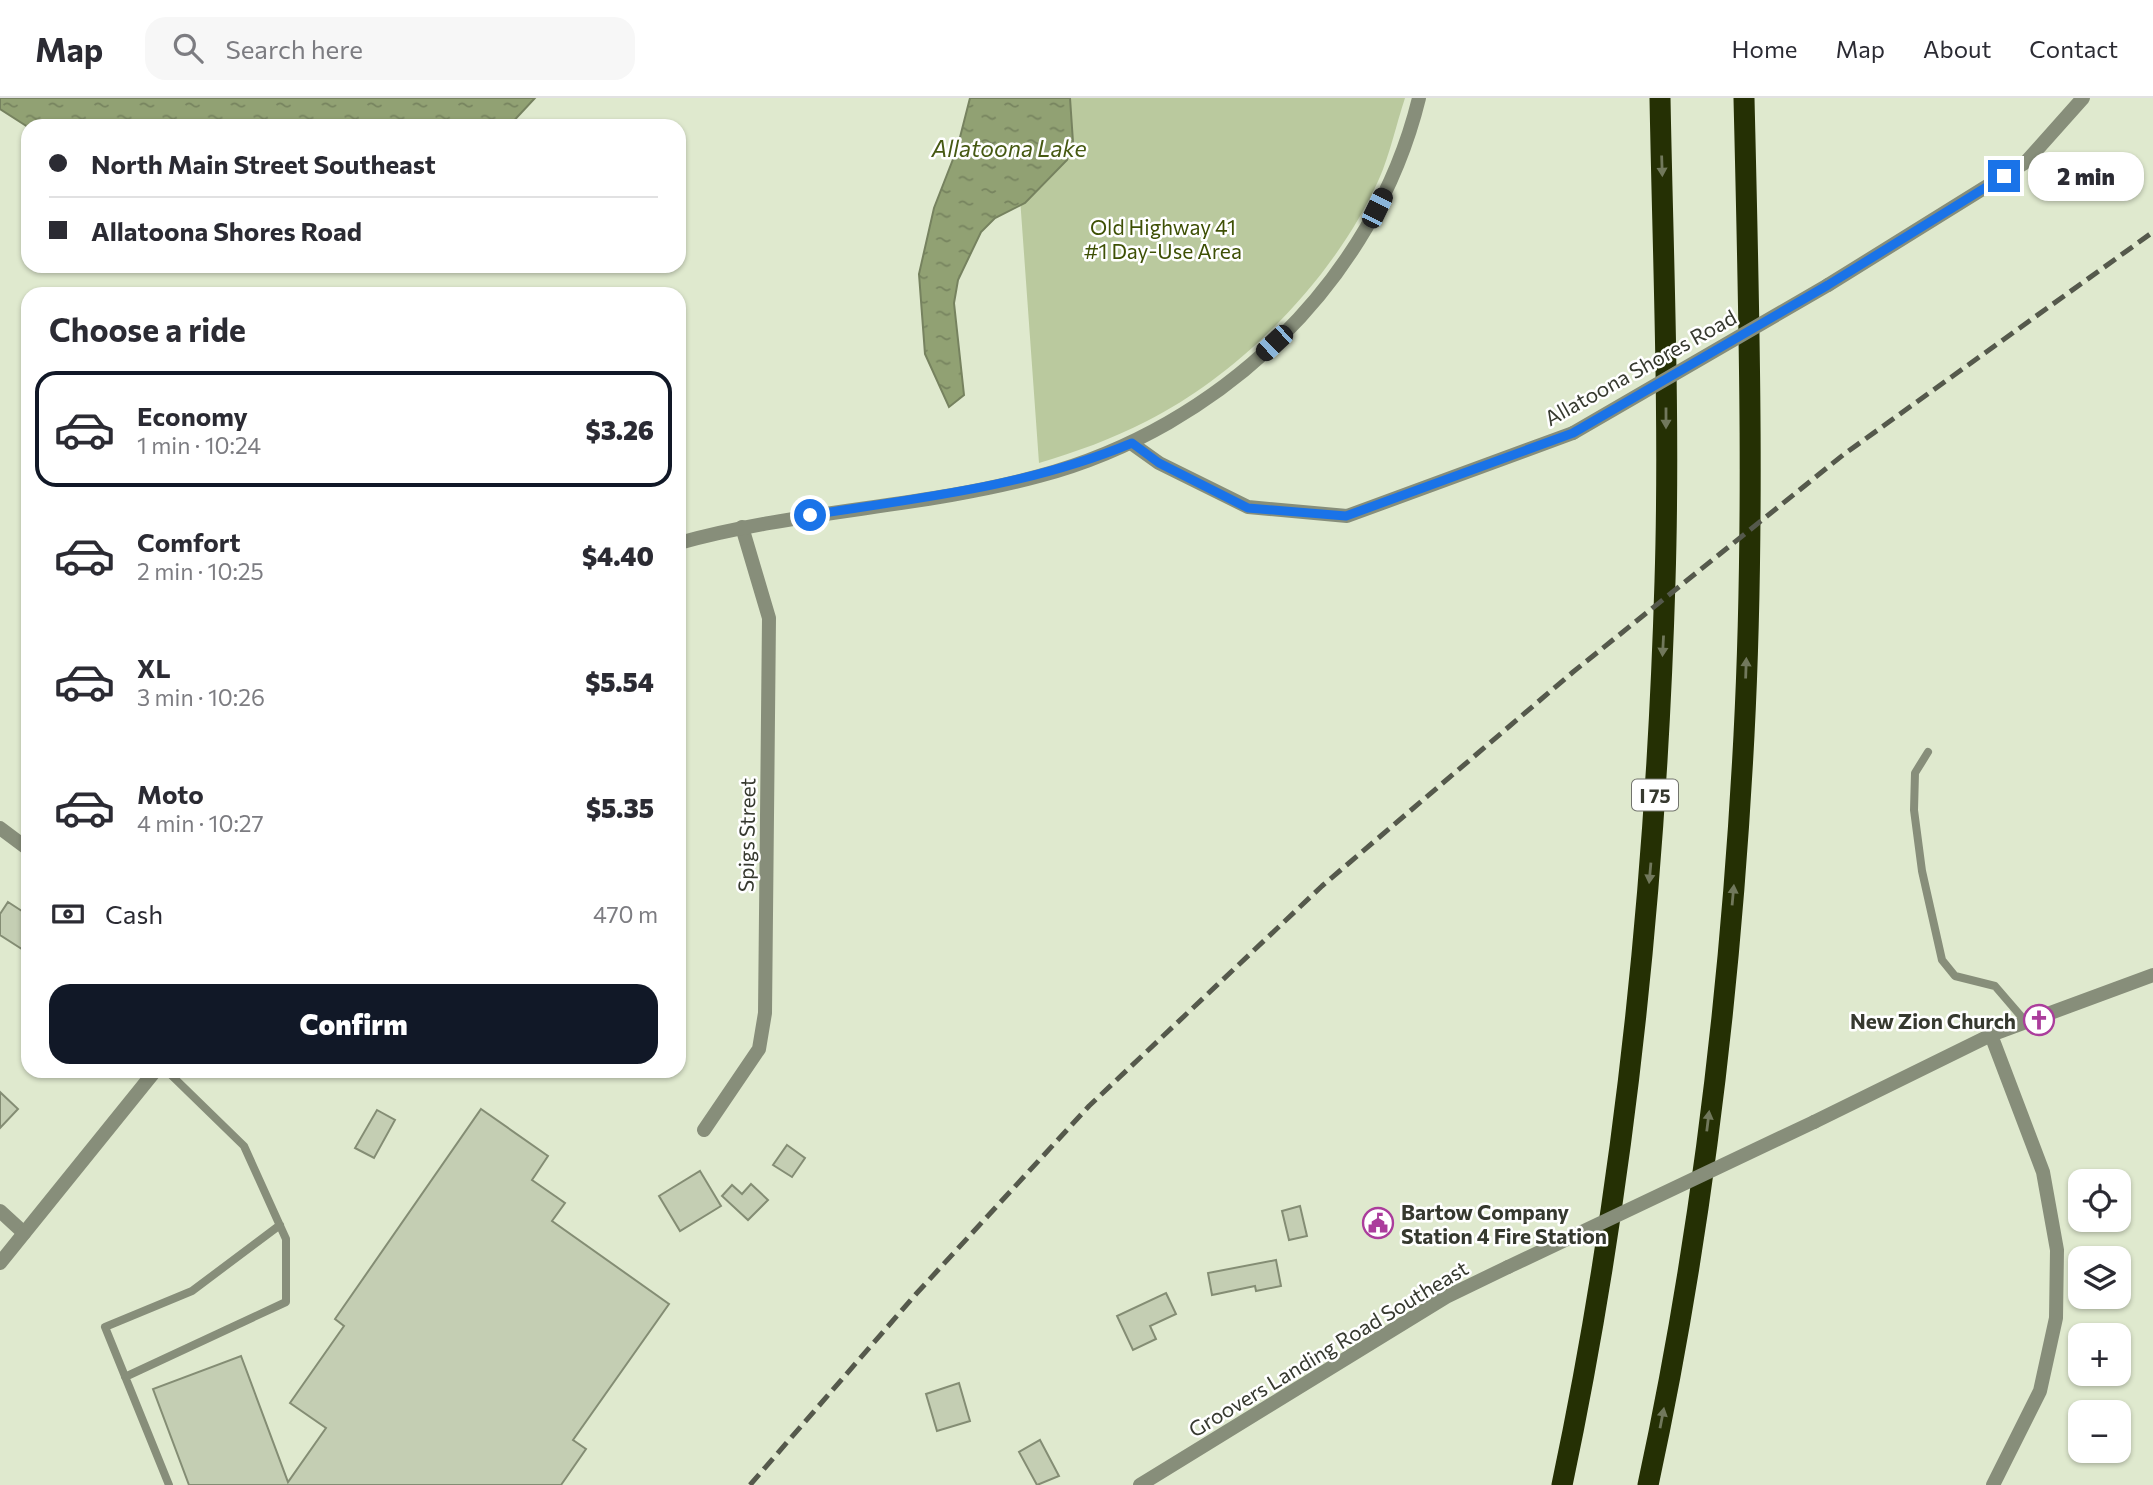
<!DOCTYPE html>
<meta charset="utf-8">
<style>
:root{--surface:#fff;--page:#f7f7f7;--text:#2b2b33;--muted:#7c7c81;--line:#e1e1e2;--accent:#111827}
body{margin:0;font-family:Commissioner,sans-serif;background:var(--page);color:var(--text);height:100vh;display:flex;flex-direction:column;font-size:26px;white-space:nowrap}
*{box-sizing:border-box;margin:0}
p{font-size:23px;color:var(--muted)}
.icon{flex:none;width:38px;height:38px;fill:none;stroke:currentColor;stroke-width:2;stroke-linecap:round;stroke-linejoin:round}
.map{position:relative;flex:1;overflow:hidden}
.drawer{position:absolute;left:21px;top:189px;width:665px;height:791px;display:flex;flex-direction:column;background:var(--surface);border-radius:21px;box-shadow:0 2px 5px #0004}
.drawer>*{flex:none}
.guide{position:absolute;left:21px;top:21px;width:665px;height:154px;border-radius:21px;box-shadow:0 2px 5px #0004;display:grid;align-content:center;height:154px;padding:0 28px;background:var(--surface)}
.tools{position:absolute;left:2068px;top:1071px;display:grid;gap:14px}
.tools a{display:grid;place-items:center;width:63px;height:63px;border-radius:14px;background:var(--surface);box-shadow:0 2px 5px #0004;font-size:35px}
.end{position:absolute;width:32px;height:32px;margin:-16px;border:9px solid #1a73e8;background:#fff;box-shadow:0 0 0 4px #fff}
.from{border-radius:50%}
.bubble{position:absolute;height:49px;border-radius:21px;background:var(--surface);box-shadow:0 2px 5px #0004;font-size:23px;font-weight:800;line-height:49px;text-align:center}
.car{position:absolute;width:21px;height:42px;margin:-21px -10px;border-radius:9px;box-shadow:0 0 5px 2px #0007;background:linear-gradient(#222 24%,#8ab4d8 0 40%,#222 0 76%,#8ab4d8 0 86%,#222 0)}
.guide b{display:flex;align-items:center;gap:24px;height:66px;font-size:26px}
.guide b+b{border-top:2px solid var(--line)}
.guide i{width:18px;height:18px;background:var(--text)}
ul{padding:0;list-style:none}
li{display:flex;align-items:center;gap:21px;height:116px;margin:0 14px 10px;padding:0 14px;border:4px solid transparent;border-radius:21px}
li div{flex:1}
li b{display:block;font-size:26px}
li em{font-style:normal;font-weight:800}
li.current{border-color:var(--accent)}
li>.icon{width:63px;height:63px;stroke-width:1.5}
h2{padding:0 28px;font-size:32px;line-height:84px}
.pay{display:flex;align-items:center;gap:18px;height:77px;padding:0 28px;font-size:26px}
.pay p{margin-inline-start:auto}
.primary-button{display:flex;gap:14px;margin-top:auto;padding:14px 28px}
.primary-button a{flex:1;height:80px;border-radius:21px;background:var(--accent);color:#fff;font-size:28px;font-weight:800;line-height:80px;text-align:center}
header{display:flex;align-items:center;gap:42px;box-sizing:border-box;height:98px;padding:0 35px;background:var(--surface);border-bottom:2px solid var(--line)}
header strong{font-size:33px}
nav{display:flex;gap:38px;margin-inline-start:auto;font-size:24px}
.search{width:490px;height:63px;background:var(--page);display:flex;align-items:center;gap:18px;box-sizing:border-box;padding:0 24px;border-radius:21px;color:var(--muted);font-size:26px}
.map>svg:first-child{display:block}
</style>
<header>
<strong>Map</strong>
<div class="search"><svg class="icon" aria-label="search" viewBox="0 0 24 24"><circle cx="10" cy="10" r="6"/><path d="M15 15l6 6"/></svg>Search here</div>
<nav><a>Home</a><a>Map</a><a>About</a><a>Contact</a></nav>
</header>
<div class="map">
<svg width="2153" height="1387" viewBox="0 0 2153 1387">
<defs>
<pattern id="water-ripples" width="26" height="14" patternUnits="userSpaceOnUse" patternTransform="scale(1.75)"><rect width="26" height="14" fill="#91a173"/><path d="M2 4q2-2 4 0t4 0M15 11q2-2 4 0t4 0" fill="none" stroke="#77845f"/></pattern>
</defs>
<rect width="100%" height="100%" fill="#dfe9ce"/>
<!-- green -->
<path fill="#bac99e" d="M1007 0H1405C1396 27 1390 56 1379 81 1336 178 1242 275 1147 323 1112 341 1076 354 1039 365L1014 16Z"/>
<!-- water -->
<path fill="url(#water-ripples)" stroke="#76825f" stroke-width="2" d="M0 0H535L509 28 28 29 0 11Z
M970 0H1070L1073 44 1067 62 1025 105 995 120 981 134 958 182 954 205 964 297 949 309 925 256 919 176 934 110 957 51Z"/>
<!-- building -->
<path fill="#c4ceb3" stroke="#848d74" stroke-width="2" d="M8 804 28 817V855L0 837V816Z
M0 994 18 1011 0 1030Z
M481 1011 548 1058 532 1082 565 1105 552 1123 669 1206 573 1342 586 1351 561 1387H189L153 1291 241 1258 288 1384 326 1330 290 1305 344 1228 335 1221Z
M377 1012 395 1022 374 1060 355 1050Z
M787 1047 805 1060 792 1079 773 1067Z
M700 1073 721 1108 680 1133 659 1098Z
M751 1086 768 1102 748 1122 722 1098 732 1087 742 1096Z
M1300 1108 1307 1138 1289 1142 1282 1113Z
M1276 1162 1281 1188 1256 1193 1255 1188 1212 1197 1208 1175Z
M1166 1195 1176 1216 1150 1228 1156 1241 1133 1252 1117 1218Z
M959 1285 970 1323 937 1333 926 1296Z
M1040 1342 1059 1378 1037 1387 1019 1354Z"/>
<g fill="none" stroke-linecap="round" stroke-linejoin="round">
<!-- service -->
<path stroke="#878e7a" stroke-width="8" d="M1928 654 1915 675 1914 712 1922 773 1942 862 1955 878 1995 888 2026 924
M125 1279 286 1204V1141L244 1048 167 973
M169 1387 105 1229 192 1193 280 1127"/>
<!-- minor -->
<path stroke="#878e7a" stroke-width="14" d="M1828 187 2026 64 2083 0
M1131 345 1159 365 1248 409 1347 418 1573 335
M0 730 28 751
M1991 937 2043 1074 2057 1152 2056 1220 2040 1293 1993 1387
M1814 1024 1991 937 2153 877
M704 1032 759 951 765 915 769 520 742 429
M0 1113 24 1135
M1140 1387 1446 1199 1508 1169"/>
<!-- tertiary -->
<path stroke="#878e7a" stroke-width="14" d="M679 445C797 412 921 410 1039 378 1220 330 1374 184 1419 0
M0 1165 155 973"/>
<!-- motorway -->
<path stroke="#253004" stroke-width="21" d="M1562 1387C1625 1089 1656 787 1665 483 1670 322 1663 161 1660 0
M1648 1387C1701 1142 1731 888 1744 637 1755 425 1749 212 1744 0"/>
<!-- rail -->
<path stroke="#55594c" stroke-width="5" stroke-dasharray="14 7" stroke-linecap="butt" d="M750 1387 916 1196 1089 1008 1322 788 1573 574 1843 357 2153 134"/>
<!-- minor-bridge -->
<path stroke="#878e7a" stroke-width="14" d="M1573 335 1828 187
M1508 1169 1814 1024"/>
</g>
<!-- one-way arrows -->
<defs><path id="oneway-solid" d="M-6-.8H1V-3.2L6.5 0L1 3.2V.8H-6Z" transform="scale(1.75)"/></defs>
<g fill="#71785c">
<use href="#oneway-solid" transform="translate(1662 68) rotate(88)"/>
<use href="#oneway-solid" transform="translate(1666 320) rotate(90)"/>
<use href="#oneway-solid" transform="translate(1663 548) rotate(93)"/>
<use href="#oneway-solid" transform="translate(1746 570) rotate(-88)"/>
<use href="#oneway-solid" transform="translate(1650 775) rotate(95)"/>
<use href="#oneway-solid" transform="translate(1733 797) rotate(-85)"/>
<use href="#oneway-solid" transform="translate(1708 1023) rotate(-83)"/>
<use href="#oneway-solid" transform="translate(1662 1320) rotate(-79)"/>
</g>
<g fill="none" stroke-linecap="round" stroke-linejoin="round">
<!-- route -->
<path stroke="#1a73e8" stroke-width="9" d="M810 417C920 400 1029 388 1132 345L1159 365 1248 410 1346 418 1573 335 1828 187 2004 78"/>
</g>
<!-- icons -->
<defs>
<g id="church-ring" transform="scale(1.575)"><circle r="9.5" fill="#fff" stroke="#ab3d9c" stroke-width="1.5"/><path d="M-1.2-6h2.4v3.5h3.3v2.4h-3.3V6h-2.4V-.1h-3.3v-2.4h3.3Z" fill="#ab3d9c"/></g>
<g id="civic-ring" transform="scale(1.575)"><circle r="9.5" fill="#fff" stroke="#ab3d9c" stroke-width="1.5"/><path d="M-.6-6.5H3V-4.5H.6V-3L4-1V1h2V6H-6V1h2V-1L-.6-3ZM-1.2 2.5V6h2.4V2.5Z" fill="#ab3d9c"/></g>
</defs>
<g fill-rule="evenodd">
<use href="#church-ring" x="2039" y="922"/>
<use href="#civic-ring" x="1378" y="1125"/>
</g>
<g text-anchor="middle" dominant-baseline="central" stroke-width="5" stroke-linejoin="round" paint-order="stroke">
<!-- shield labels -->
<rect fill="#fff" stroke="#72746d" stroke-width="2" x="1632" y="681.5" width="46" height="31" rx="5"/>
<g font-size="19" font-weight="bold" fill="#36392f">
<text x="1655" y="697">I 75</text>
</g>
<!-- park labels -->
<g font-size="21" fill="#3e5005" stroke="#fff">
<text x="1163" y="128">Old Highway 41<tspan x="1163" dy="24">#1 Day-Use Area</tspan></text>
</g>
<!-- street labels -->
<g font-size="21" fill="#36392f" stroke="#fff">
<text transform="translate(1640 269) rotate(-29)">Allatoona Shores Road</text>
<text transform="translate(746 737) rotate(-89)">Spigs Street</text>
<text transform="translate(1328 1250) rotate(-31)">Groovers Landing Road Southeast</text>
</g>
<!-- poi labels -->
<g font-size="21" font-weight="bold" fill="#36392f" stroke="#fff" text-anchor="end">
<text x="2016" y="922">New Zion Church</text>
<text x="1401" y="1113" text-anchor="start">Bartow Company<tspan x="1401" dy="24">Station 4 Fire Station</tspan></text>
</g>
<!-- water labels -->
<g font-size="23" font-style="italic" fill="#465912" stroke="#fff">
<text x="1009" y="50">Allatoona Lake</text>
</g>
</g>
</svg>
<div class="tools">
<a><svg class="icon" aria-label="locate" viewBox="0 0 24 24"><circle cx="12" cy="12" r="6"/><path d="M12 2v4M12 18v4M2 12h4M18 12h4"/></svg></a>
<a><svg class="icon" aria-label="layers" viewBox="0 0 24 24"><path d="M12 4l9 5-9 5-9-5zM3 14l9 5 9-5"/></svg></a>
<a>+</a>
<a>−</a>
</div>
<i class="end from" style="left:810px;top:417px"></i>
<i class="end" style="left:2004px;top:78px"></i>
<div class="bubble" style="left:2028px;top:54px;width:116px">2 min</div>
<i class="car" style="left:1377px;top:110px;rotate:26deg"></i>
<i class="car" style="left:1274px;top:245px;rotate:227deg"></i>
<div class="guide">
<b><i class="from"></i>North Main Street Southeast</b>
<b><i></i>Allatoona Shores Road</b>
</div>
<section class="drawer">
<h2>Choose a ride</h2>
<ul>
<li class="current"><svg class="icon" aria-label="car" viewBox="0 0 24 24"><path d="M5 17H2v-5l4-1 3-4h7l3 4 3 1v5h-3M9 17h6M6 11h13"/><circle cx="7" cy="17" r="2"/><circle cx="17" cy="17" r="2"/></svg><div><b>Economy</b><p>1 min · 10:24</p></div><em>$3.26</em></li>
<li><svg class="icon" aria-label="car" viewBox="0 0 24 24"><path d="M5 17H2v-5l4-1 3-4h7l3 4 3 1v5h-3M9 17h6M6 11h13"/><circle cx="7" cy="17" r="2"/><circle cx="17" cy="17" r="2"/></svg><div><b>Comfort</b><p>2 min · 10:25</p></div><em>$4.40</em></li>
<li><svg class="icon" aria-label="car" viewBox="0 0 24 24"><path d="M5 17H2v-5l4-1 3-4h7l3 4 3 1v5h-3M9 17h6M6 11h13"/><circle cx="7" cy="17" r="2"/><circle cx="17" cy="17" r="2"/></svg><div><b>XL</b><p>3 min · 10:26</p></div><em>$5.54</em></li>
<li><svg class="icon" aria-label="car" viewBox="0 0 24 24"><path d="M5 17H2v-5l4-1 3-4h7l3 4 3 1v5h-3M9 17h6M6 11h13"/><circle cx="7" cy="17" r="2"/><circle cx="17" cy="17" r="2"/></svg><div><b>Moto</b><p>4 min · 10:27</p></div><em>$5.35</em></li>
</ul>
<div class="pay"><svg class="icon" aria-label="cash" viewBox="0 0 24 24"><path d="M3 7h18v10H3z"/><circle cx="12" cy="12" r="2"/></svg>Cash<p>470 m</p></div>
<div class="primary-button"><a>Confirm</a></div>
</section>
</div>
